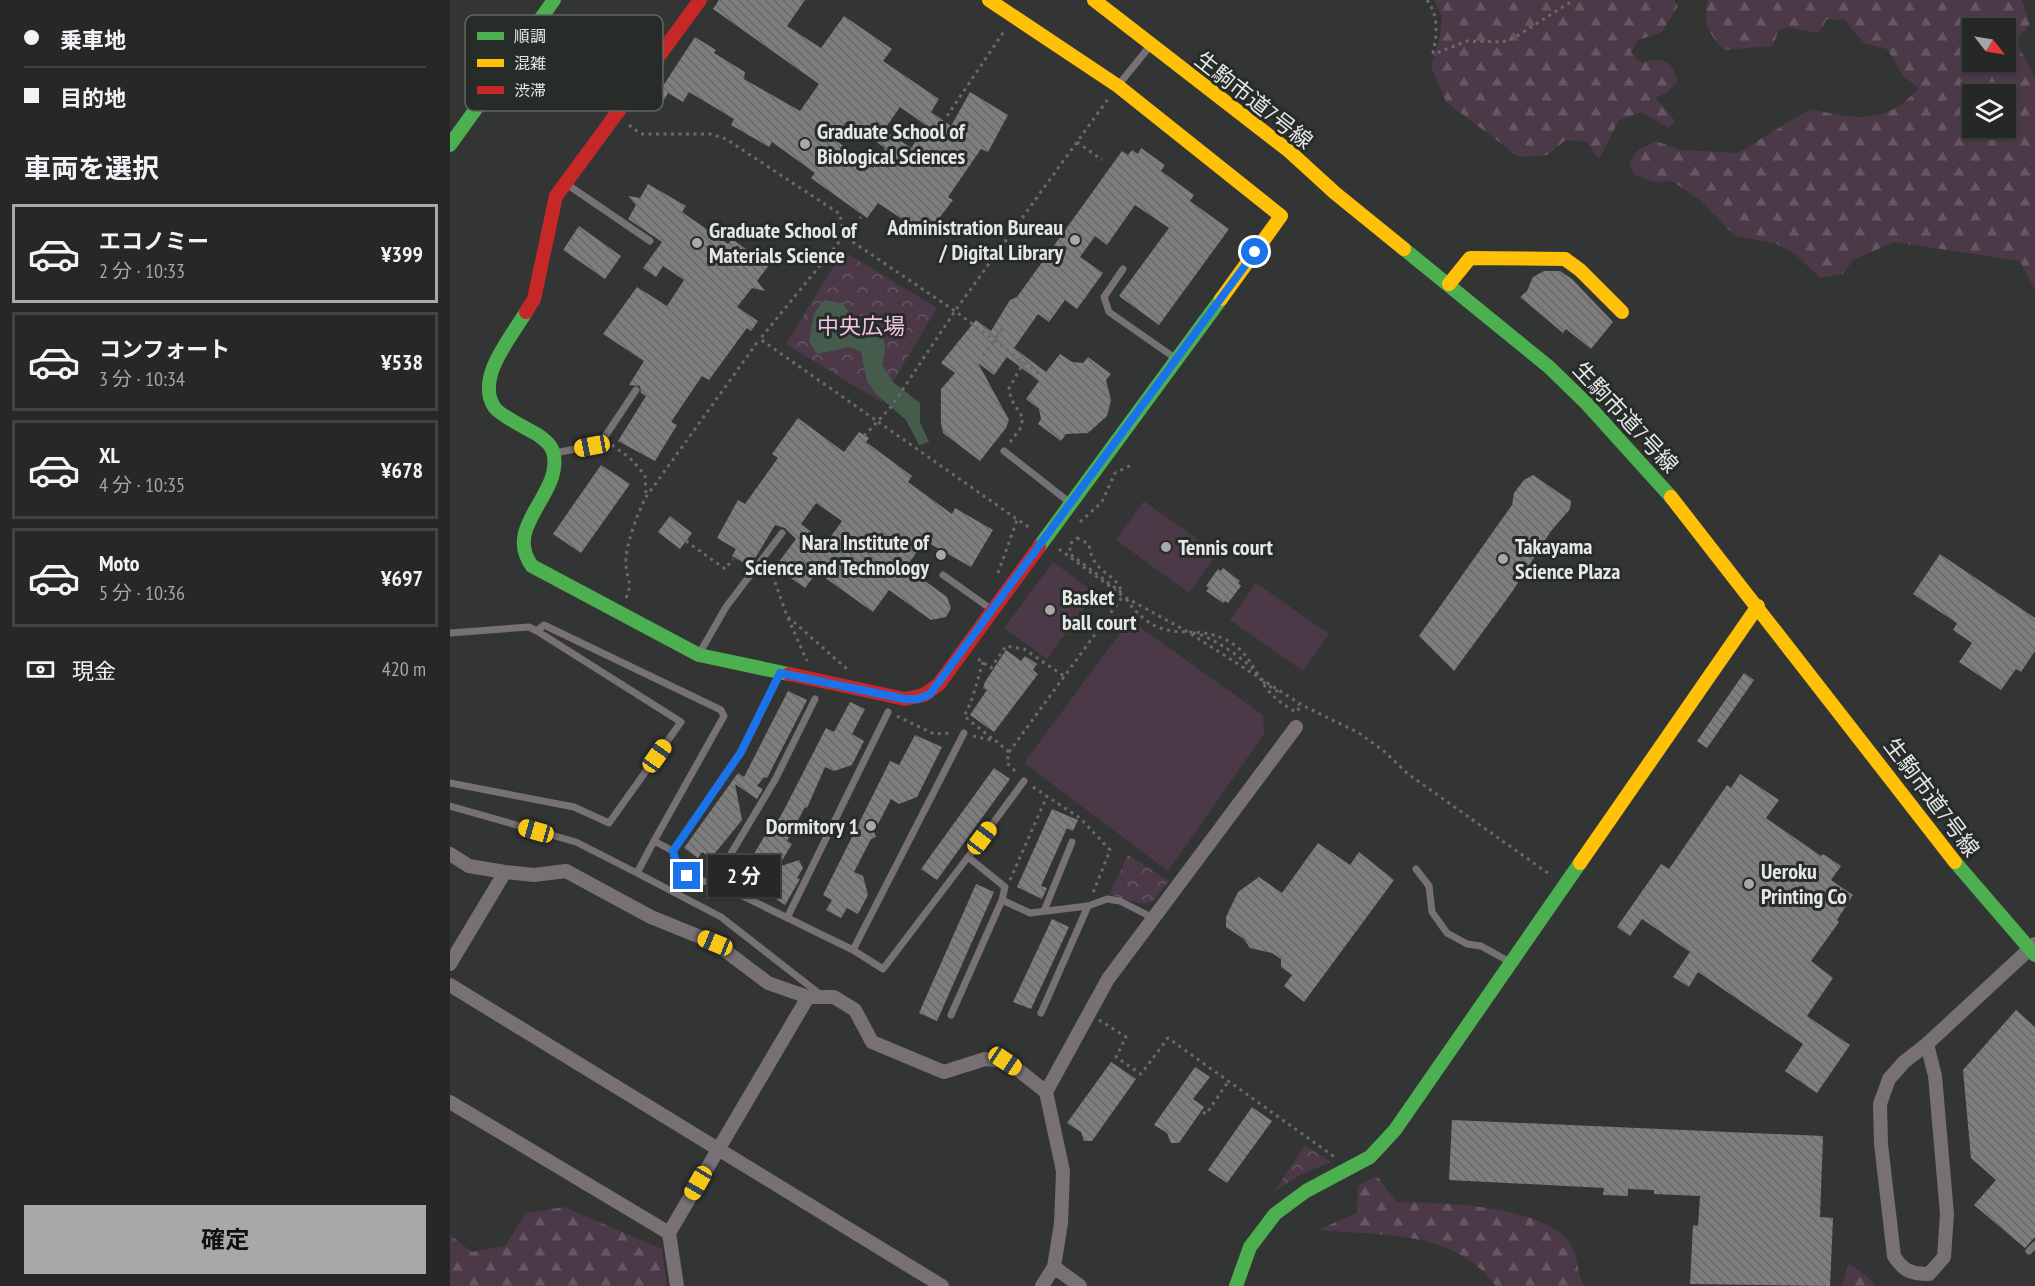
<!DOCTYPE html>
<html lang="ja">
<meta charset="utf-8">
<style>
:root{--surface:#262827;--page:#2e302f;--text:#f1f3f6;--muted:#a4a6a7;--line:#424444;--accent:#a7a9a8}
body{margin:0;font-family:"PT Sans Narrow","Noto Sans JP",sans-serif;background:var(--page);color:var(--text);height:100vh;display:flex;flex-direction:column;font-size:22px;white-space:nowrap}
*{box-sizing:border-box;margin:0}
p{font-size:20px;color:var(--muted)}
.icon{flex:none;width:33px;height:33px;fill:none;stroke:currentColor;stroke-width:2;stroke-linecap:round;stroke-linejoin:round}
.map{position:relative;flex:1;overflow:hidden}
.drawer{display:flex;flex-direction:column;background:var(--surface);width:450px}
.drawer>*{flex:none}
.banner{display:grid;align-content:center;height:132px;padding:0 24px;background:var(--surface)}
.needle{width:39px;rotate:121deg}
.tools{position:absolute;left:1512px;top:18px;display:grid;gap:12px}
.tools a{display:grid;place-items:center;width:54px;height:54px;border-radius:0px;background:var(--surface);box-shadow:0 2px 4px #0004,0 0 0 2px var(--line);font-size:30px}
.end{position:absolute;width:27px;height:27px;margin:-14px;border:8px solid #1a73e8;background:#fff;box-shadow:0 0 0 3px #fff}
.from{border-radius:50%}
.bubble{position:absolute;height:42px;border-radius:0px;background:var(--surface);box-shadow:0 2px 4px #0004,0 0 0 2px var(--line);font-size:20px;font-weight:700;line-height:42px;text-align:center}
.car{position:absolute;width:18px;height:36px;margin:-18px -9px;border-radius:8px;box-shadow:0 0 4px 2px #0007;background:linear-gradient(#f5c518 24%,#345 0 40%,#f5c518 0 76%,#345 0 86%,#f5c518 0)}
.banner b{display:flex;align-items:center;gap:21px;height:57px;font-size:22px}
.banner b+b{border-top:2px solid var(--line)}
.banner i{width:15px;height:15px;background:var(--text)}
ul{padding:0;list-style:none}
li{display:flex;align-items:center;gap:18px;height:99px;margin:0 12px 9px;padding:0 12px;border:3px solid var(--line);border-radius:0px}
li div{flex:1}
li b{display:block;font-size:22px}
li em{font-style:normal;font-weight:700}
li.on{border-color:var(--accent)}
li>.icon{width:54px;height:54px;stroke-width:1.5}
h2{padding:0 24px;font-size:27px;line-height:72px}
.pay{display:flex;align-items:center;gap:15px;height:66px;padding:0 24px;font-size:22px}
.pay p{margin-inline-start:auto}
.action{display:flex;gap:12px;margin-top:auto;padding:12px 24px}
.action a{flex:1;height:69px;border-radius:0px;background:var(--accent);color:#111;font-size:24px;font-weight:700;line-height:69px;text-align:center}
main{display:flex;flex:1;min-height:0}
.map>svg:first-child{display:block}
</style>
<main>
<section class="drawer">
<div class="banner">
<b><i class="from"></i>乗車地</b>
<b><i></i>目的地</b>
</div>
<h2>車両を選択</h2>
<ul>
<li class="on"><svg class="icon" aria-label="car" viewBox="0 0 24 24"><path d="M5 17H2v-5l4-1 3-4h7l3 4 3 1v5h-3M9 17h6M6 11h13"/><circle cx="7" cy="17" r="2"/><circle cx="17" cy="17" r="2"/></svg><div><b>エコノミー</b><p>2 分 · 10:33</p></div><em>¥399</em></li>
<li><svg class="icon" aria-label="car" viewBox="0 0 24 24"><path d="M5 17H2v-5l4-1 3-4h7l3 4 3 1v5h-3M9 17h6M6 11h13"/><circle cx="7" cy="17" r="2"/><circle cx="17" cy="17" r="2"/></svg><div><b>コンフォート</b><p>3 分 · 10:34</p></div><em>¥538</em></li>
<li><svg class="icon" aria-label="car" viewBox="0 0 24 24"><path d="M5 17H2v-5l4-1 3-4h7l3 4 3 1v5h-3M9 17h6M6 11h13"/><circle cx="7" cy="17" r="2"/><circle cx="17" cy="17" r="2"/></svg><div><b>XL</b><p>4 分 · 10:35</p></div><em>¥678</em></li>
<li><svg class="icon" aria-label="car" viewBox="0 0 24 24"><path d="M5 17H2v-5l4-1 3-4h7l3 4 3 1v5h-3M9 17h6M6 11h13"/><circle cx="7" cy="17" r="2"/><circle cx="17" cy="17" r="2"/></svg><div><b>Moto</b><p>5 分 · 10:36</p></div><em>¥697</em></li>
</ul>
<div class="pay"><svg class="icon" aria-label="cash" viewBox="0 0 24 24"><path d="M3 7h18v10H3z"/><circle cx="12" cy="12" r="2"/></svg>現金<p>420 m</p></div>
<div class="action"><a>確定</a></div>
</section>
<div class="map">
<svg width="1585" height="1286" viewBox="0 0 1585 1286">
<defs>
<pattern id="forest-firs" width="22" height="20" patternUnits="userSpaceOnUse" patternTransform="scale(1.5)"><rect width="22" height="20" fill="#4c3947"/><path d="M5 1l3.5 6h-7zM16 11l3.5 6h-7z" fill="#665662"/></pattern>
<pattern id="park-crowns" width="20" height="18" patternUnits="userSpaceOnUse" patternTransform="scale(1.5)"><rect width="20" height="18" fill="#4c3947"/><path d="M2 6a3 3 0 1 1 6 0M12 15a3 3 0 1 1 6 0" fill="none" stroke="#665662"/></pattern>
<pattern id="building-back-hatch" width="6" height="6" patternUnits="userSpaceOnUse" patternTransform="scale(1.5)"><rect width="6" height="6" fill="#7d7e7d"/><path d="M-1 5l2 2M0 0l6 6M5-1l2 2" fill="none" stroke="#676867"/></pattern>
</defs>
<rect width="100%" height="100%" fill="#333534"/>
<!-- green -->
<path fill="#4c3947" d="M694 501 767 553 739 593 666 540Z
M603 562 645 593 597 659 554 628Z
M806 583 879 634 853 671 780 620Z
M680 620 813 715 814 734 718 871 574 763Z"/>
<!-- forest -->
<path fill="url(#forest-firs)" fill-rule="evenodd" d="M984 0H1224L1228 6 1212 32 1188 40 1181 53 1192 63C1211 56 1224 61 1227 82L1219 91 1206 98 1225 121 1218 128 1192 112 1169 120 1149 159 1137 142 1116 140 1097 155 1069 157 996 102 981 66 990 36 992 16Z
M1258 0H1572L1580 24 1566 41 1585 78V290L1570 261 1444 242 1403 260 1393 274 1370 278 1345 254 1325 243 1285 236 1250 200 1222 181 1204 182 1184 175 1179 163 1188 150 1206 141 1230 150 1288 153 1360 109C1405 119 1435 126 1469 88L1454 77 1437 49 1414 43 1395 20 1377 19 1369 33 1338 27 1328 31 1323 46 1274 50C1259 34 1252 23 1258 0ZM1556 28V62H1522V28ZM1556 94V128H1522V94Z
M927 1176 947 1202C992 1203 1096 1204 1122 1246 1129 1258 1127 1275 1134 1286H1046C1004 1229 931 1236 868 1230L907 1213 908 1186Z
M114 1207 212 1249 217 1286H0V1235L22 1252 55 1246 76 1213Z
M1399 1264 1418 1277 1425 1286H1392Z"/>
<!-- park -->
<path fill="url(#park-crowns)" d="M393 251 487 308 431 402 336 344Z
M678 855 719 881 703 901C687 907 675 897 659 895Z
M855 1145 881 1162 852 1174 825 1191Z"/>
<!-- water -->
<path fill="#455c4d" d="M374 300 392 303C402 318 412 325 429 330 437 342 436 351 432 365L443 382 470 403V422L479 442 469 445 456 420 427 395 417 381 411 352 400 347 367 354 359 341 364 314Z"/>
<!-- building -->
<path fill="url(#building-back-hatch)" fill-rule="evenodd" d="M269 0H355L337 26 371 48 394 16 442 49 433 61 489 99 481 112 501 126 520 92 558 115 538 152 531 149 498 197 503 200 476 235 428 203 417 218 361 178 365 173 322 142 319 147 281 125 284 119 239 92 233 102 218 93 211 105 195 95 206 81 213 86 245 37 266 50 264 53 295 72 294 79 350 111 369 84 263 9ZM450 107 477 126 461 148 434 130ZM397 121 435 148 423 168 384 139Z
M691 148 715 165 711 171 744 195 740 201 779 229 709 325 669 296 719 228 685 205 657 245 645 236 630 257 653 273 627 309 615 300 599 322 588 314 564 348 596 372 610 354 622 362 633 363 638 357 661 374 656 380 661 400 657 416 638 433 616 434 611 441 588 424 591 419 589 409 576 399 589 381 557 357 544 375 528 363 559 420 556 428 530 461 493 433 491 423V389L505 373 491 363 526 320 541 331 560 300 567 297 672 151 678 155 682 150 688 154Z
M198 184 236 206 232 212 278 244 282 239 319 265 307 281 315 291 302 288 287 307 308 321 301 331 297 328 259 380 252 376 221 422 227 425 205 461 168 441 196 396 191 393 190 386 179 385 194 361 153 334 187 287 217 306 234 280 213 266 206 277 193 268 212 242 178 219 186 205 178 196 190 198Z
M129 226 171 256 155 279 113 250Z
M1094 271H1110L1122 279 1163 322 1141 349 1116 329 1113 333 1070 297 1077 291 1083 277Z
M348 418 394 452 409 432 419 438 416 442 462 476 458 482 502 514 505 508 543 530 521 567 475 541 456 567 497 597 501 608 496 617 481 620 439 590 423 612 367 572 355 588 325 567 346 539 335 528 325 525 304 560 294 563 282 556 286 549 267 538 288 500 295 504 328 458 322 454ZM366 503 392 521 376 543 351 524Z
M151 465 180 484 131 553 103 534Z
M1083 475 1121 501 1120 509 1101 531 1062 592 1004 671 969 636 1062 505 1064 493 1074 480Z
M220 516 242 533 230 549 208 532Z
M1490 554 1585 618V651L1571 672 1566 669 1551 690 1509 662 1522 643 1503 630 1507 623 1463 594Z
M773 568 790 581 788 583 791 586 778 603 775 601 773 603 756 591 759 588 756 586 768 569 771 571Z
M556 650 571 661 575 656 587 664 583 670 588 674 544 732 520 715 537 690 533 688 535 682Z
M1294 673 1304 680 1257 748 1247 741Z
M338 691 357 700 317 778 314 777 307 786 313 789 307 799 285 784 292 820 261 858 252 852 248 858 234 848 288 773 294 777Z
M400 702 415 709 402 734 414 741 402 765 384 771 375 767 357 808 355 807 337 841 342 844 328 867 349 860 353 868 347 878 350 879 335 905 291 876 321 825 324 827 334 810 376 728 384 732Z
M465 735 492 747 467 797 449 804 441 799 424 832 426 837 421 839 404 872 413 876 418 895 408 914 397 908 391 918 376 910 382 900 373 895 440 761 449 765Z
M544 768 560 779 487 880 471 869Z
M1290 774 1329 800 1316 818 1371 856 1373 854 1391 866 1381 880 1403 895 1387 920 1389 922 1361 961 1383 978 1357 1016 1400 1045 1367 1093 1335 1071 1353 1044 1248 972 1239 987 1223 977 1240 952 1192 919 1180 936 1167 927 1211 864 1219 869 1277 785 1281 788Z
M602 809 628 820 623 831 617 828 591 886 597 888 592 899 567 887Z
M868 843 900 865 909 852 944 880 854 1002 834 986 842 975 831 967V959L822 953 800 948 794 939 776 927V917L788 892 809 877 832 893Z
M526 884 544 892 487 1021 469 1013Z
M602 919 619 927 581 1009 563 1002Z
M1566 1010 1585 1027V1237L1575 1248 1524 1205 1546 1180 1521 1158 1513 1070Z
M661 1062 686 1079 642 1141H634L631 1132 617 1123Z
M745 1067 760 1077 743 1099 754 1107 729 1143H721L717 1133 704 1125Z
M802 1107 822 1121 777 1183 758 1170Z
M1002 1120 1373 1136 1370 1217 1383 1218 1380 1286 1240 1284 1243 1225 1248 1226 1250 1196 1204 1194V1190L1178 1189V1196L1153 1195 1154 1188 999 1180Z"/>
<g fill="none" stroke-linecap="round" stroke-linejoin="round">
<!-- path -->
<path stroke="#6c696b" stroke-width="3" stroke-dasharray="3 4.5" stroke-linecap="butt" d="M977 0C989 16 987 34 983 53H987L1017 41 1051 42 1062 39 1124 0
M497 116 555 30
M179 125 191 134H261L276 139 390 214 394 236 505 311 592 376
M627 142 652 160
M395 235 411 217
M394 236 310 339 581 529
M533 356 554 326
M414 436 441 407 505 311 658 99
M560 442 570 429 573 418 561 399 559 388 574 362
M162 445 180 458 195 475 196 495
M630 522 652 502 665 473 681 465
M627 538 639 544C643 576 666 571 672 593L620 554V544Z
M236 541 275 569 283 559
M609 549 673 596 738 632 852 705 909 733 935 752 958 774 1102 876
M320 568 337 616 397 669
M548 573 567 520
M176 598C183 582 177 580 176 566 174 548 188 512 196 497L309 340
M676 599C715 653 743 617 783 644 800 655 805 673 817 689 825 699 835 706 846 712L851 706 848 704
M338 618 357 661
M743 633C759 634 801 663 809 676
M528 659 541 668 556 646 574 649 614 676
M533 662C527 680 524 699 514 716L545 741
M813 682 830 693
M447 716 484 734 502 733
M523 736 546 741 559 752 557 763 567 773
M559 752 673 596
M583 787 630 818 660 850 643 893
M560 880 597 796
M649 1020 676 1037 666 1057 691 1074 718 1038 886 1158
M753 1112 756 1114 778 1082"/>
<!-- lane -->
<path stroke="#777075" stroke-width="7" d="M670 83 700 46
M118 185 200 241
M673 269 654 297 659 312 725 358
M554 451 619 502
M105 453 150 444 186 390
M493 575 541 609
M0 633 79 627 87 631 94 625 271 710 274 716 204 841
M249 654 276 607 332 533
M329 675 291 752 223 851 228 871 248 881 264 882 403 950 433 969 518 857 555 887 552 900 580 913 638 906 657 899 670 901 703 918
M0 783 124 807 159 823 231 722 87 631
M0 806 126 842 187 873
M223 851 204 841 187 873 271 917 371 995
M518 857 574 781
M966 869 979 886 982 912 997 933 1017 944 1031 946 1060 962
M264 882 325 780 365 699
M594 911 622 842
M337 918 438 712
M403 950 514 733
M591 1013 638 906
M501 1015 552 900
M1579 1251 1585 1245"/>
<!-- street -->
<path stroke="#777075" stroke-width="14" d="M0 854 19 866 55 872 84 875 116 871 201 917 265 943 318 983 358 997H384L405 1010 422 1042 494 1072 535 1059 555 1061 571 1072 596 1092 613 1171 611 1223 604 1267 630 1286
M0 964 55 872
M0 985 492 1286
M1477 1044 1485 1076 1497 1214 1494 1257 1479 1274C1462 1274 1453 1271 1444 1256L1431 1144 1430 1104 1439 1079 1454 1062 1477 1044 1585 944
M596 1092 658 979 846 727
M0 1102 219 1233 358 997
M219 1233 227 1286
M592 1286 604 1267"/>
<!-- fast -->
<path stroke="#4caf50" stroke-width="14" d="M0 145 104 0
M954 249 1099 367 1137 404 1221 497
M76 312C62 336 24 379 45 408 51 416 78 429 88 435 95 440 103 446 104 456 110 496 53 527 82 566L249 655 339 674
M589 547 771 299
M1505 862 1585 955
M786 1286 800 1247 825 1214 856 1191 920 1157 945 1130 1130 863"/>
<!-- slow -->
<path stroke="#ffc107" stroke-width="14" d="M539 0 668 86 831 216 771 299
M644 0 839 151 885 193 954 249
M999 284 1020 258 1115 259 1130 270 1172 312
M1221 497 1505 862
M1130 863 1308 606"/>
<!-- jam -->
<path stroke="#c62828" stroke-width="14" d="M76 312 84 299 106 196 250 0
M339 674 455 699 474 695 489 684 589 547"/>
</g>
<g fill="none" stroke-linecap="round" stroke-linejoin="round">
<!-- route -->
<path stroke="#1a73e8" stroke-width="8" d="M237 876 228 871 223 851 291 752 330 673 455 699H468L480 694 805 252"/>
</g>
<!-- markers -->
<g fill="#a7a9a8" stroke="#282c29" stroke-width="2">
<circle cx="355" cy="144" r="6"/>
<circle cx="625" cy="240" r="6"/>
<circle cx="247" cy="243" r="6"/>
<circle cx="716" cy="547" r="6"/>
<circle cx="491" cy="555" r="6"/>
<circle cx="1053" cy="559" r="6"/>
<circle cx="600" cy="610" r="6"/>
<circle cx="421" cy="826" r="6"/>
<circle cx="1299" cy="884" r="6"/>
</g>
<g text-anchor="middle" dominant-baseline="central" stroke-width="6" stroke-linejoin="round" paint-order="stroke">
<!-- street labels -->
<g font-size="22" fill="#e5e8e6" stroke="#282c29">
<text transform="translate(804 100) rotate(38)">生駒市道7号線</text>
<text transform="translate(1176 417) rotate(47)">生駒市道7号線</text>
<text transform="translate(1482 797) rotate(53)">生駒市道7号線</text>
</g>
<!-- poi labels -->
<g font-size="22" font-weight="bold" fill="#e5e8e6" stroke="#282c29" text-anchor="start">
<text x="367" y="131">Graduate School of<tspan x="367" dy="25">Biological Sciences</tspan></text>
<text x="613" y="227" text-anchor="end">Administration Bureau<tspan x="613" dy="25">/ Digital Library</tspan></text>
<text x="259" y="230">Graduate School of<tspan x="259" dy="25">Materials Science</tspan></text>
<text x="479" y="542" text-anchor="end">Nara Institute of<tspan x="479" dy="25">Science and Technology</tspan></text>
<text x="1065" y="546">Takayama<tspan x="1065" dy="25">Science Plaza</tspan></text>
<text x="728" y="547">Tennis court</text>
<text x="612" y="597">Basket<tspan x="612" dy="25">ball court</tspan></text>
<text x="409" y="826" text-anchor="end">Dormitory 1</text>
<text x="1311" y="871">Ueroku<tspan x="1311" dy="25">Printing Co</tspan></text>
</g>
<!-- park labels -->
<g font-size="22" fill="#f3c3e6" stroke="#282c29">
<text x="411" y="326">中央広場</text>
</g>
</g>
<!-- legend -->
<rect x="15" y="15" width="198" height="96" rx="9" fill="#282c29" stroke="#616462" stroke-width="1.5"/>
<rect x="27" y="32" width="27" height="8" fill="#4caf50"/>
<rect x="27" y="59" width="27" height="8" fill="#ffc107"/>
<rect x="27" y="86" width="27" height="8" fill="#c62828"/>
<g font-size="16" fill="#e5e8e6">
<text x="64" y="42">順調</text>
<text x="64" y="69">混雑</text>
<text x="64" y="96">渋滞</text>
</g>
</svg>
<div class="tools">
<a><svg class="needle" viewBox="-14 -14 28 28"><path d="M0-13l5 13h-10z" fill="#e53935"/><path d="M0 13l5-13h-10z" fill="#a4a6a7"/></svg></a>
<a><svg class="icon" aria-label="layers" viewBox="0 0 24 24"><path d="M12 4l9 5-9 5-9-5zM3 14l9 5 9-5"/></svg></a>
</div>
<i class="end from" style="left:805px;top:252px"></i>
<i class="end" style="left:237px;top:876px"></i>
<div class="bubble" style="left:258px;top:855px;width:72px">2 分</div>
<i class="car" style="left:142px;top:446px;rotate:259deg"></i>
<i class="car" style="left:207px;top:756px;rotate:35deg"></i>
<i class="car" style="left:86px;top:831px;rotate:286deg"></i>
<i class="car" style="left:532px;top:838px;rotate:37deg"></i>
<i class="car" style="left:265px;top:943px;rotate:292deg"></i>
<i class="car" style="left:555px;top:1061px;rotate:124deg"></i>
<i class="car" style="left:248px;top:1183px;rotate:210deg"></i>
</div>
</main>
